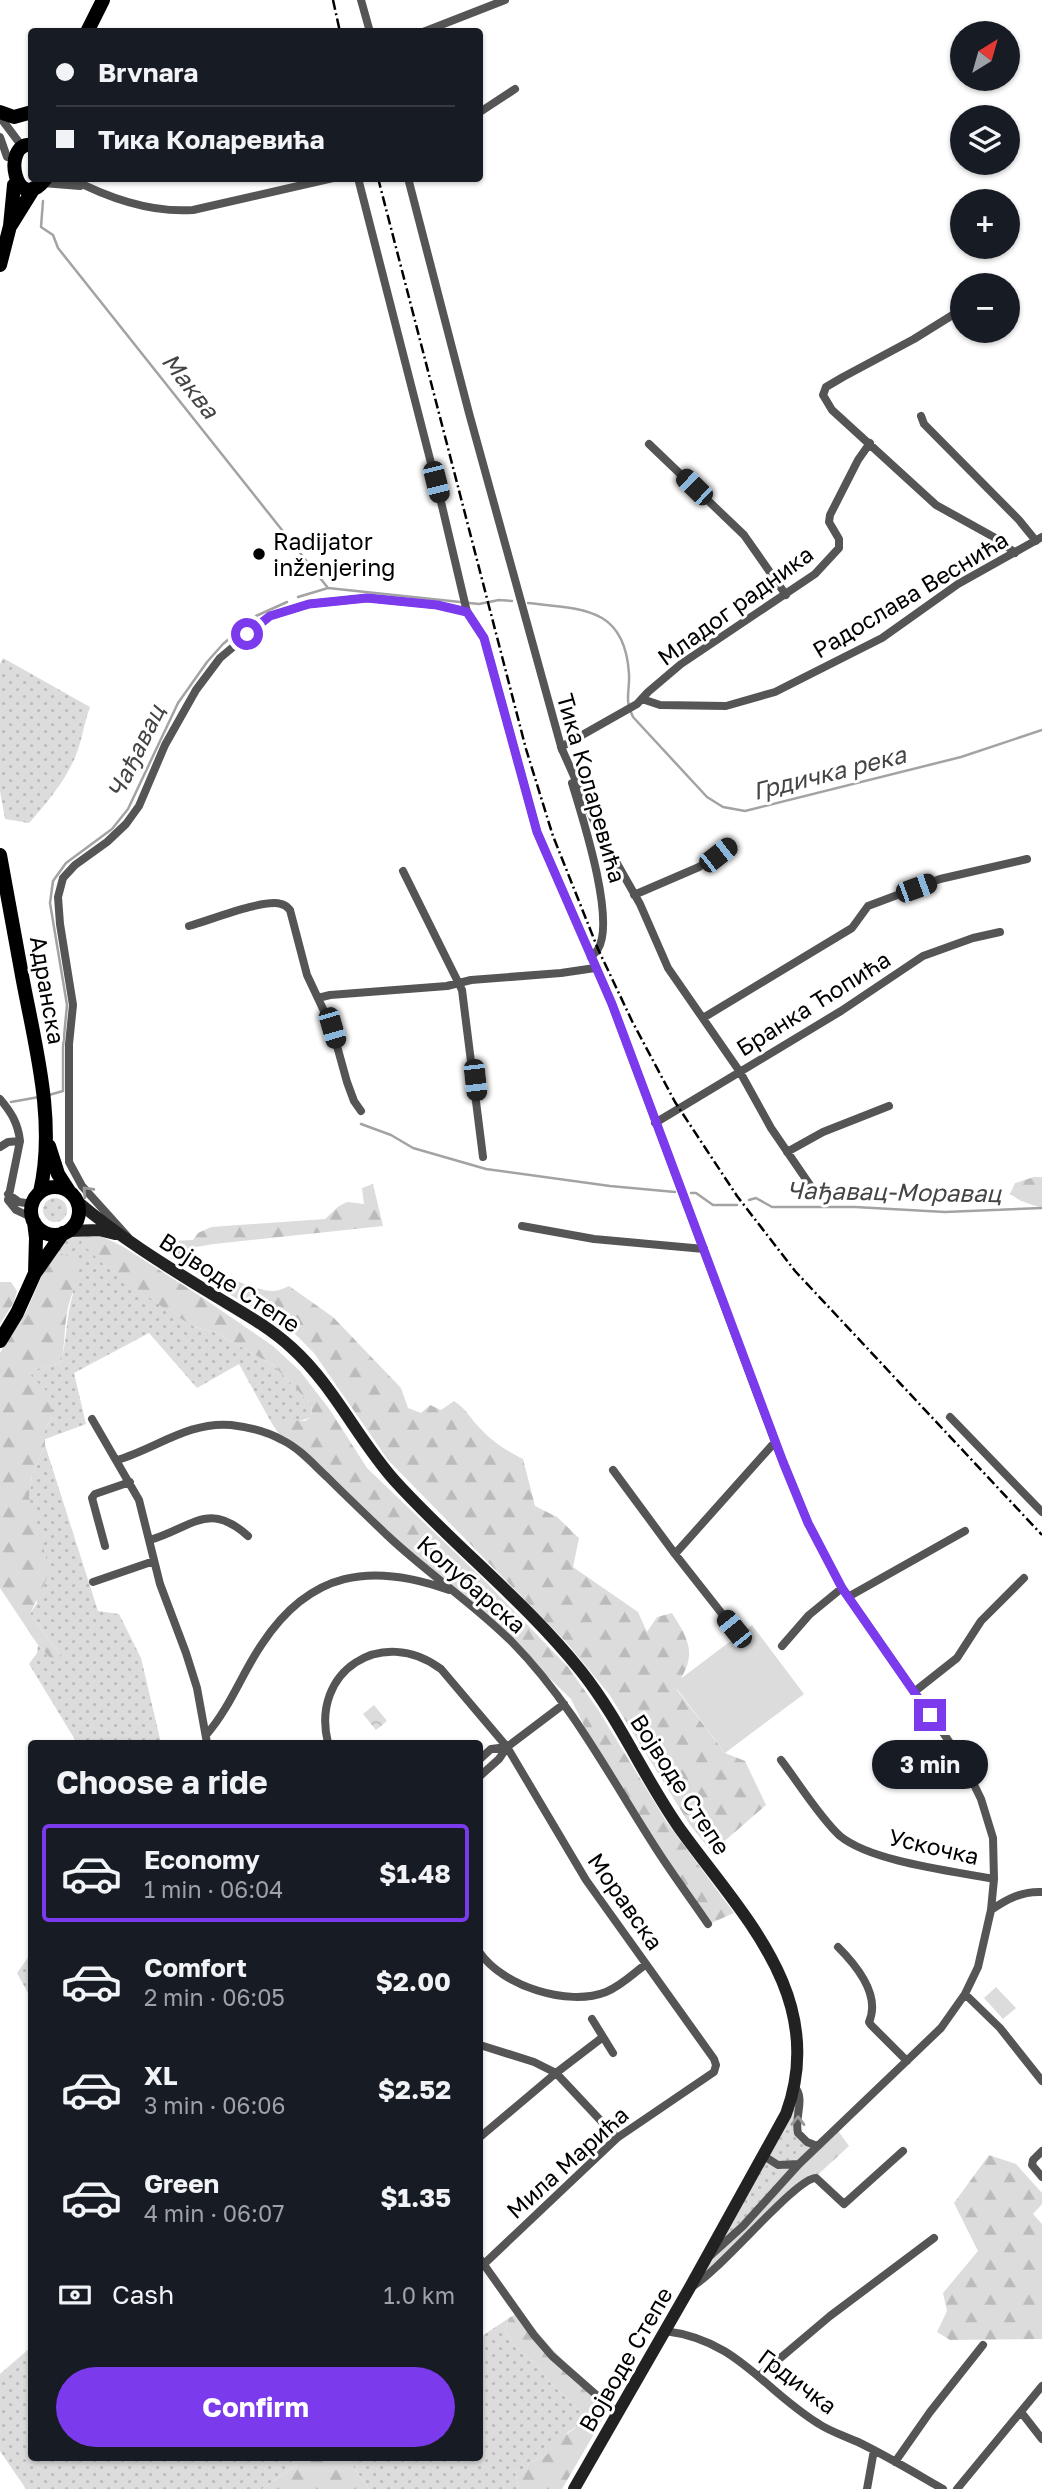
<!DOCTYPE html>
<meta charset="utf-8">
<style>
:root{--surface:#171b24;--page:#242831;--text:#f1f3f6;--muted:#9ea1a6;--line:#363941;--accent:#7c3aed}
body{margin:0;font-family:"Golos Text",sans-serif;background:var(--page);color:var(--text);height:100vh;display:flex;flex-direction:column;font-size:26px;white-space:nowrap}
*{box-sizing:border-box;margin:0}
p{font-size:23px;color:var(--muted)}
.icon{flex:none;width:38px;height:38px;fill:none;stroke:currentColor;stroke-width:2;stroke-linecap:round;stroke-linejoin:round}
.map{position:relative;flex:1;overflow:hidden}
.details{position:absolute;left:28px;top:1740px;width:455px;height:721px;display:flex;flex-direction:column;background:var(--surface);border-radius:7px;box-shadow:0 2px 5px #0004}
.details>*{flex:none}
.guide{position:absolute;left:28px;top:28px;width:455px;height:154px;border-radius:7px;box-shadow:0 2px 5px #0004;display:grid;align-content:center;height:154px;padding:0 28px;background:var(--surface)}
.needle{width:46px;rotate:37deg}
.fabs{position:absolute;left:950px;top:21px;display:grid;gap:14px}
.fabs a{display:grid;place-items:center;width:70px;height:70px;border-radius:50%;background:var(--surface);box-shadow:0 2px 5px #0004;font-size:35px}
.end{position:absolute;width:32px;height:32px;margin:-16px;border:9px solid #7c3aed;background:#fff;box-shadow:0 0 0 4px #fff}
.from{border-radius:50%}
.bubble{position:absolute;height:49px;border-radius:24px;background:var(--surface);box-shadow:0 2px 5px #0004;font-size:23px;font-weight:700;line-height:49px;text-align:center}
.car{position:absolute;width:21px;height:42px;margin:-21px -10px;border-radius:9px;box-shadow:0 0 5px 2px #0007;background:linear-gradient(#222 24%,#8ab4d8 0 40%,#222 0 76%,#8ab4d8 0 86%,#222 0)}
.guide b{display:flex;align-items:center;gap:24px;height:66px;font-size:26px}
.guide b+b{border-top:2px solid var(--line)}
.guide i{width:18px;height:18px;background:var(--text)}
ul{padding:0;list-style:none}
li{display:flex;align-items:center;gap:21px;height:98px;margin:0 14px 10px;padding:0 14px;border:4px solid transparent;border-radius:7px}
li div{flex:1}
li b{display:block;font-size:26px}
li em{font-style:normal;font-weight:700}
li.active{border-color:var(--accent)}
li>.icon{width:63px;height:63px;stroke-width:1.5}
h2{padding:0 28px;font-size:32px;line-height:84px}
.pay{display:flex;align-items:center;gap:18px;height:77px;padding:0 28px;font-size:26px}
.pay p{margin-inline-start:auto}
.primary-button{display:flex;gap:14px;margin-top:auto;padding:14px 28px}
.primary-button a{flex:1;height:80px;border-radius:42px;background:var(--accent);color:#fff;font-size:28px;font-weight:700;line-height:80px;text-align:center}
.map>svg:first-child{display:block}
</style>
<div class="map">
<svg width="1042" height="2489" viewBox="0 0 1042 2489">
<defs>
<pattern id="grass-dots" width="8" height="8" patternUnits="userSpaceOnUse" patternTransform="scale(1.75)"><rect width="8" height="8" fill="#dcdcdc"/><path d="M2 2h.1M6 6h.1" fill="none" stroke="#bbb" stroke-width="1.8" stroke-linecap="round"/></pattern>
<pattern id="forest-firs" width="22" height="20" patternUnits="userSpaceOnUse" patternTransform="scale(1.75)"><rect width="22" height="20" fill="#dcdcdc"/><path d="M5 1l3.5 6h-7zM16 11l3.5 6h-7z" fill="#bbb"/></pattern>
<pattern id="park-crowns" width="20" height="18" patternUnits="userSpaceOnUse" patternTransform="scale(1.75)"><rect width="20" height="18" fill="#dcdcdc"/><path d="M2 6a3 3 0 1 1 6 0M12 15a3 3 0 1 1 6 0" fill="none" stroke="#bbb"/></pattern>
</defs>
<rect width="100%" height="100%" fill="#fff"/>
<!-- grass -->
<path fill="url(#grass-dots)" d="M3 658 90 707C84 723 82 740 76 755 66 780 47 803 29 823L5 819 0 791V664Z
M43 1210a12 12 0 1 1 24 0a12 12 0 1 1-24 0Z
M94 1233 104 1265 195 1327 217 1333 273 1365 311 1404 312 1416C301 1424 285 1419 271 1422L239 1364 197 1388 149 1333 74 1373 86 1424 43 1440 45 1430 52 1417 31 1376 32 1370 61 1363C67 1339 66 1316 73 1294L49 1259 66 1236Z
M45 1445 98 1611 119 1614 141 1658 161 1743H77L29 1664 37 1653 38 1645 54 1662 60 1654 30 1614 37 1603 29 1498 32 1475Z
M31 1953V1992L28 1993 17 1973Z
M797 2089V2129L817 2146 714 2253Z
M509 2318 505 2331 516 2348 537 2365 548 2380 584 2415 581 2424 568 2432 548 2454 530 2463 525 2469 515 2471 519 2489H369L346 2457H480V2334L482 2336Z
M31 2347 32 2457H307L262 2489H26L0 2451V2374Z"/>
<!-- forest -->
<path fill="url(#forest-firs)" d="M1034 1177H1042V1208L1021 1201 1010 1194 1015 1183Z
M373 1184 383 1226 214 1244 190 1248 187 1253C210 1266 247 1291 273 1291 279 1291 284 1288 289 1286L333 1317 401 1388 408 1408 421 1413 430 1405 441 1410 454 1401C465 1408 469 1416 477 1425 491 1441 505 1450 523 1459L535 1506 557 1517 579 1538 573 1567 638 1612 647 1632 657 1617 672 1613C681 1628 693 1644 688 1662 686 1672 679 1679 677 1690L725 1753 745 1761 766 1805 712 1852 690 1825 609 1694 566 1642 388 1460 314 1353 294 1333 277 1321 218 1288 164 1250 170 1241 193 1240 198 1233 211 1227 325 1219 339 1206 347 1202 364 1204 362 1188Z
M94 1233 122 1246 200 1296 273 1346 300 1371 330 1410 367 1468 486 1582 568 1667 597 1708 666 1821 734 1913 709 1924 597 1752 571 1699 513 1643 283 1440 271 1422 285 1419 305 1421 312 1416 311 1404 273 1365 217 1333 195 1327 165 1309 104 1265 81 1243 86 1235Z
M59 1253 77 1259C81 1278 70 1294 67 1313 64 1330 65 1346 61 1363L33 1370 31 1376 51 1395 52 1417 45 1430V1445L32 1475 29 1497 50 1572 30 1614 60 1654 61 1661 54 1662 38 1645 0 1588V1353L27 1310 49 1259Z
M0 1282H11L17 1291 14 1302 0 1324Z
M836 2128 849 2146 700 2283 706 2259Z
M989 2155 1016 2164 1042 2193V2204L1033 2214 1042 2224V2339L950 2340 937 2332 947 2311 943 2293 978 2251 954 2203Z
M521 2311C547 2347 577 2376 612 2403L562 2489H519L515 2471 525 2469 530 2463 548 2454 558 2440 581 2424 584 2415 548 2380 537 2365 516 2348 505 2331 509 2318Z
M307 2457H346L369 2489H262Z"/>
<!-- park -->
<path fill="url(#park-crowns)" d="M374 1705 387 1721 376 1730 363 1714Z"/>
<!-- pitch -->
<path fill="#dcdcdc" d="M752 1625 804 1694 725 1753 677 1689 679 1680Z
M996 1987 1016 2008 1003 2019 984 1998Z"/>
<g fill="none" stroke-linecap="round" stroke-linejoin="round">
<!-- stream -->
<path stroke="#a3a3a3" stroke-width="2.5" d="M43 201 41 227 53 235 58 248 328 588
M298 597 328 588 479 604 499 600 512 601
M528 603C583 609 625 607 629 674 630 692 624 699 633 717L707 797 723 807 745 811 961 757 1042 730
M49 1095 63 1091V1047L67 1005 50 903 53 881 66 863 112 829 128 809 178 703 207 662 223 644 256 616 287 602
M11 1102 39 1097
M361 1124 391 1135 413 1148 486 1169 610 1186 675 1192
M691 1193H696L713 1205H737
M749 1200 756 1198 772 1207H855L945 1212 1042 1208"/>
<!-- street -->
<path stroke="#555" stroke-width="8" d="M361 0 370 32
M423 32 505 0
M480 112 515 89
M0 117 21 145
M0 137 7 157
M70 178C108 198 150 213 193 210L333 178
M358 178 442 506 467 612
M408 178 469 413 562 750
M43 183 80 186
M959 311 914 339 843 377 826 387 823 395 832 410 936 505 999 540 1015 553
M921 416 924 424 1019 520 1036 541
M649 444 744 535 786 595
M642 699 660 705 726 706 775 692 882 638 958 584 1042 537
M572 783C582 816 616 920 598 949 597 952 593 954 591 957
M403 871 462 990 483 1157
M634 895 699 867 732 844
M189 926C208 921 265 898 281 904 286 905 287 907 290 910L307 975 332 1028 347 1082 354 1101 361 1111
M318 998 330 995 447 986 471 980 561 973 595 968
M703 1018 852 928 868 906 940 879 1027 859
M0 1099C11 1112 18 1123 20 1141L8 1200 16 1210 33 1218
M655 1123 841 1011 923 956 973 938 1000 932
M0 1147 8 1142 20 1141
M787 1152 823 1132 889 1106
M812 1188 771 1128 740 1072 668 968 640 904 598 830 561 747 637 704 648 692 681 664 815 574 839 548V539L829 522 830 515 858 460 870 443
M8 1194 19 1202 32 1204
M522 1226 594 1239 704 1249
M128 1237 82 1186 69 1162V1044L73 1005 60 924 58 897 63 878 75 865 107 842 126 824 139 806 165 745 196 690 220 658 270 616 309 604 367 598 437 605 467 612 484 638 537 832 612 1004 775 1442 808 1523 842 1588 962 1760 981 1799 993 1838 994 1879 991 1910 978 1967 965 1994 941 2028 799 2164 743 2226 711 2255
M950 1417 1042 1512
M92 1419 139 1500 160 1584 186 1653 197 1688 207 1743
M117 1460C155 1449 189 1421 231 1425 248 1427 268 1432 282 1440 299 1448 313 1464 327 1477 347 1497 367 1516 388 1536 427 1573 473 1603 512 1642 572 1703 611 1779 657 1850 673 1875 691 1899 708 1924
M613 1470 675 1554 775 1442
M150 1540C192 1528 208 1500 248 1536
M105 1546 92 1498 95 1494 130 1482
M675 1554 734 1629
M93 1582 154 1561
M848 1597 965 1531
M782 1646 809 1615 842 1588
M914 1692 957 1658 981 1621 1024 1578
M206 1735C230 1708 242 1673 262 1644 310 1571 371 1562 449 1590
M328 1743C310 1671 382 1625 441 1669L507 1747 586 1880 714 2059 716 2065 714 2072 617 2138 484 2264
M480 1759 491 1749 507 1747
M781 1760C798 1782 820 1818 840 1836 872 1862 953 1871 994 1879
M480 1776 499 1759 507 1747 564 1704
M991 1910C1007 1899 1022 1891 1042 1892
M838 1947C857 1966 881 1995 869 2022L871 2025 907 2061
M480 1953C503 1986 568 2007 606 1992 621 1986 634 1973 646 1964
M965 1994 1000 2028 1042 2081
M592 2019 613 2053
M480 2045 534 2062 556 2073 617 2138
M794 2086C806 2098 794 2117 798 2133L807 2142 817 2146
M480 2137 556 2073 603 2037
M1042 2151 1033 2160 1032 2165 1042 2177
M764 2156 778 2165 799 2164
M480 2259 534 2335 552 2356 618 2414
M690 2288C720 2272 795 2178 816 2178L844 2204 903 2151
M665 2331C738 2340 762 2389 819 2424 831 2432 845 2436 858 2442 887 2456 915 2473 943 2489
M759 2376 830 2316 934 2238
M1021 2412 1042 2439
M895 2462 930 2412 983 2345
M867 2489 874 2450
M957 2489 1042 2386"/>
<!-- secondary -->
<path stroke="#222" stroke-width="12" d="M78 1202C118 1236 163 1264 207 1291 236 1309 267 1325 292 1348 334 1386 358 1440 395 1481 455 1547 525 1601 581 1671 620 1720 644 1778 680 1829 742 1915 829 1998 786 2114L689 2289 574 2489
M67 1231 99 1230 115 1234"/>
<!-- primary -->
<path stroke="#000" stroke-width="14" d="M87 32 103 0
M0 112 14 117 32 112
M32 145C0 141 16 219 46 178
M11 225 34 188
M0 265 10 226 14 185
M0 855C8 897 15 939 23 981 36 1049 56 1123 40 1192
M49 1146 58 1174 69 1191
M31 1211a24 24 0 1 1 48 0a24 24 0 1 1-48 0Z
M34 1222 36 1238 35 1273
M0 1341 17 1313 35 1273 63 1233"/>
<!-- rail -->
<path stroke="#000" stroke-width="2.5" stroke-dasharray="10 3.5 2 3.5" stroke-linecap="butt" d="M333 0 340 32
M378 178 526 749 553 836 598 949 632 1021 675 1102 737 1196 795 1271 1042 1535"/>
</g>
<!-- one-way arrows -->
<defs><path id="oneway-chevron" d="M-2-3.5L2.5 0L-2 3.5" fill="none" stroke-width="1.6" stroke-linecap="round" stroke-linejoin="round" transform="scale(1.75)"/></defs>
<g stroke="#999">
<use href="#oneway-chevron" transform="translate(87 1191) rotate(-133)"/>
<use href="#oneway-chevron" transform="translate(798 2121) rotate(-89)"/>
</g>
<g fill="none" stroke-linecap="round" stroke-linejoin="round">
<!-- route -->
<path stroke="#7c3aed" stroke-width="9" d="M247 634 270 616 309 604 367 598 437 605 467 612 484 638 537 832 612 1004 783 1462 808 1523 842 1588 930 1715"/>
</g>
<!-- markers -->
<circle fill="#000" stroke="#fff" stroke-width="2.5" cx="259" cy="554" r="7"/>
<g text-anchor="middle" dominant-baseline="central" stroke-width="6" stroke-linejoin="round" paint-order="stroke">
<!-- poi labels -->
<g font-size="23" fill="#000" stroke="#fff" text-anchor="start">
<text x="273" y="541">Radijator<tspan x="273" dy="26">inženjering</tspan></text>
</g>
<!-- street labels -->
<g font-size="23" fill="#000" stroke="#fff">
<text transform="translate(910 594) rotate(-31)">Радослава Веснића</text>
<text transform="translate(735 605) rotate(-36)">Младог радника</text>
<text transform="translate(592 788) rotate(74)">Тика Коларевића</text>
<text transform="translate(48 990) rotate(80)">Адранска</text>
<text transform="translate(813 1003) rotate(-32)">Бранка Ћопића</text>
<text transform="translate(230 1282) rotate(33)">Војводе Степе</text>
<text transform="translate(472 1584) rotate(41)">Колубарска</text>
<text transform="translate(681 1784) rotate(57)">Војводе Степе</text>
<text transform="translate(934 1846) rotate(13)">Ускочка</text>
<text transform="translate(626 1901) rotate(55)">Моравска</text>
<text transform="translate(567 2162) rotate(-42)">Мила Марића</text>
<text transform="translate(625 2359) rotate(-60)">Војводе Степе</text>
<text transform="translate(798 2381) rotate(37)">Грдичка</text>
</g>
<!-- water labels -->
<g font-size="24" font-style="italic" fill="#444" stroke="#fff">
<text transform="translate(191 385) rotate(52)">Маква</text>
<text transform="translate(135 751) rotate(-64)">Чађавац</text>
<text transform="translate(829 772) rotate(-14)">Грдичка река</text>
<text transform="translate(894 1191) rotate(1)">Чађавац-Моравац</text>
</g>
</g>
</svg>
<div class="fabs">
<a><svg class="needle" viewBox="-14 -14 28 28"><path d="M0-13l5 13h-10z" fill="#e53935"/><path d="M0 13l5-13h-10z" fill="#9ea1a6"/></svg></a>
<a><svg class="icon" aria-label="layers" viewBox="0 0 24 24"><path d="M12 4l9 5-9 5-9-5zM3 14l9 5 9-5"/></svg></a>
<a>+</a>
<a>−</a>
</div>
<i class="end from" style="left:247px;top:634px"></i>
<i class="end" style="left:930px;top:1715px"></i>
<div class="bubble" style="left:872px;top:1740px;width:116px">3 min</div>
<i class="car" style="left:436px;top:482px;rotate:166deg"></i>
<i class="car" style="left:694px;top:487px;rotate:314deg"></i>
<i class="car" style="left:718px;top:855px;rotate:52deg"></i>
<i class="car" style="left:916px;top:888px;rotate:70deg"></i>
<i class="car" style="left:332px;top:1028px;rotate:164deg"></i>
<i class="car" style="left:475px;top:1080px;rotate:174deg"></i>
<i class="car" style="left:734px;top:1629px;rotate:321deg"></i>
<div class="guide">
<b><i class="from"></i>Brvnara</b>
<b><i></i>Тика Коларевића</b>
</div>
<section class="details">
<h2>Choose a ride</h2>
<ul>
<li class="active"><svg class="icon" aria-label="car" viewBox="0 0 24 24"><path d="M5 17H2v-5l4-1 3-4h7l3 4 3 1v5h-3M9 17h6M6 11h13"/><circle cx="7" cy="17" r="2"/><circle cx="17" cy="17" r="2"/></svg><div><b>Economy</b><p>1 min · 06:04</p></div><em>$1.48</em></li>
<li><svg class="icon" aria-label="car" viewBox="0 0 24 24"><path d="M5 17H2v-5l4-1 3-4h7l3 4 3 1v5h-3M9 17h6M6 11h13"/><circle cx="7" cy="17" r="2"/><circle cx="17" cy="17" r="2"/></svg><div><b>Comfort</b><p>2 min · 06:05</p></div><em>$2.00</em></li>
<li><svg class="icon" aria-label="car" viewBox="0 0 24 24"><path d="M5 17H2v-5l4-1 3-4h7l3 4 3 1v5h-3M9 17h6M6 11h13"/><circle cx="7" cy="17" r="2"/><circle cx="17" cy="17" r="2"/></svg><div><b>XL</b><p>3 min · 06:06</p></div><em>$2.52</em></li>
<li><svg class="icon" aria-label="car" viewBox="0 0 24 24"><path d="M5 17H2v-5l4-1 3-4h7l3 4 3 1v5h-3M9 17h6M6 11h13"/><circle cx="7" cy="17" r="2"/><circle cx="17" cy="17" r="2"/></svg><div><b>Green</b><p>4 min · 06:07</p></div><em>$1.35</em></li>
</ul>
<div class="pay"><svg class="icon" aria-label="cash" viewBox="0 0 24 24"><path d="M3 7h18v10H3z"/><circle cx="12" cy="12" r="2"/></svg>Cash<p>1.0 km</p></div>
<div class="primary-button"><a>Confirm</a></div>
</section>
</div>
